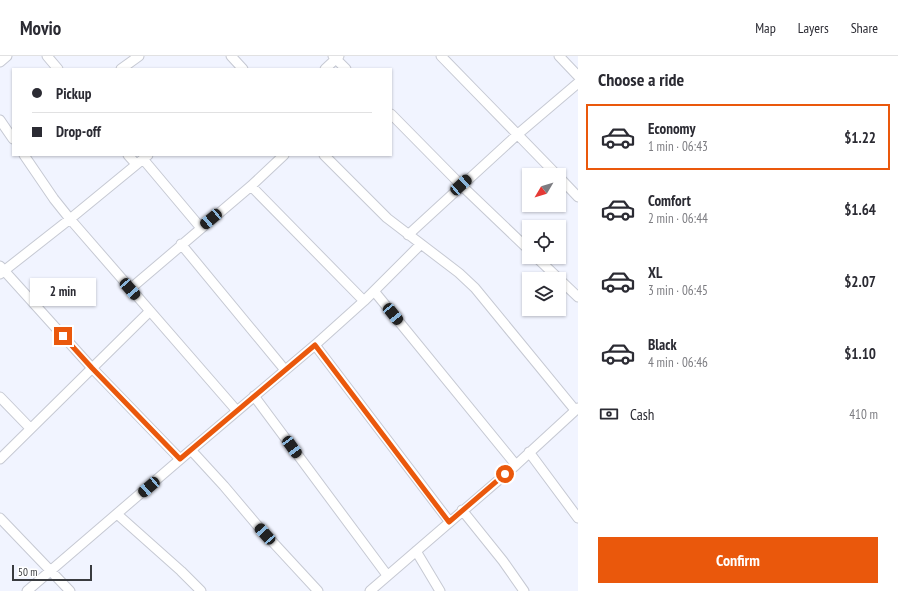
<!DOCTYPE html>
<meta charset="utf-8">
<style>
:root{--surface:#fff;--page:#f2f2f3;--text:#2b2b33;--muted:#7c7c81;--line:#e1e1e2;--accent:#ea580c}
body{margin:0;font-family:"PT Sans Narrow",sans-serif;background:var(--page);color:var(--text);height:100vh;display:flex;flex-direction:column;font-size:15px;white-space:nowrap}
*{box-sizing:border-box;margin:0}
p{font-size:13px;color:var(--muted)}
.icon{flex:none;width:22px;height:22px;fill:none;stroke:currentColor;stroke-width:2;stroke-linecap:round;stroke-linejoin:round}
.map{position:relative;flex:1;overflow:hidden}
.drawer{display:flex;flex-direction:column;background:var(--surface);width:320px}
.drawer>*{flex:none}
.hud{position:absolute;left:12px;top:12px;width:380px;height:88px;border-radius:0px;box-shadow:0 1px 3px #0004;display:grid;align-content:center;height:88px;padding:0 20px;background:var(--surface)}
.needle{width:26px;rotate:232deg}
.fabs{position:absolute;left:522px;top:112px;display:grid;gap:8px}
.fabs a{display:grid;place-items:center;width:44px;height:44px;border-radius:0px;background:var(--surface);box-shadow:0 1px 3px #0004;font-size:20px}
.scale{position:absolute;left:12px;bottom:10px;width:80px;box-sizing:border-box;padding-left:4px;border:2px solid #393b3f;border-top:0;font-size:11px;line-height:14px;white-space:nowrap;color:#393b3f;-webkit-text-stroke:3px #fff;paint-order:stroke}
.end{position:absolute;width:18px;height:18px;margin:-9px;border:5px solid #ea580c;background:#fff;box-shadow:0 0 0 2px #fff}
.from{border-radius:50%}
.bubble{position:absolute;height:28px;border-radius:0px;background:var(--surface);box-shadow:0 1px 3px #0004;font-size:13px;font-weight:700;line-height:28px;text-align:center}
.car{position:absolute;width:12px;height:24px;margin:-12px -6px;border-radius:5px;box-shadow:0 0 3px 1px #0007;background:linear-gradient(#222 24%,#8ab4d8 0 40%,#222 0 76%,#8ab4d8 0 86%,#222 0)}
.hud b{display:flex;align-items:center;gap:14px;height:38px;font-size:15px}
.hud b+b{border-top:1px solid var(--line)}
.hud i{width:10px;height:10px;background:var(--text)}
ul{padding:0;list-style:none}
li{display:flex;align-items:center;gap:12px;height:66px;margin:0 8px 6px;padding:0 12px;border:2px solid transparent;border-radius:0px}
li div{flex:1}
li b{display:block;font-size:15px}
li em{font-style:normal;font-weight:700}
li.active{border-color:var(--accent)}
li>.icon{width:36px;height:36px;stroke-width:1.5}
h2{padding:0 20px;font-size:18px;line-height:48px}
.pay{display:flex;align-items:center;gap:10px;height:44px;padding:0 20px;font-size:15px}
.pay p{margin-inline-start:auto}
.cta{display:flex;gap:8px;margin-top:auto;padding:8px 20px}
.cta a{flex:1;height:46px;border-radius:0px;background:var(--accent);color:#fff;font-size:16px;font-weight:700;line-height:46px;text-align:center}
header{display:flex;align-items:center;gap:24px;box-sizing:border-box;height:56px;padding:0 20px;background:var(--surface);border-bottom:1px solid var(--line)}
header strong{font-size:19px}
nav{display:flex;gap:22px;margin-inline-start:auto;font-size:14px}
main{display:flex;flex:1;min-height:0}
.map>svg:first-child{display:block}
</style>
<header>
<strong>Movio</strong>
<nav><a>Map</a><a>Layers</a><a>Share</a></nav>
</header>
<main>
<div class="map">
<svg width="578" height="535" viewBox="0 0 578 535">
<rect width="100%" height="100%" fill="#f1f4ff"/>
<g fill="none" stroke-linecap="round" stroke-linejoin="round">
<!-- street casing -->
<g stroke="#c6c9d3" stroke-width="11">
<path id="street" d="M47 0 58 13
M231 0 243 13
M333 0 346 13
M441 0 557 119
M559 0 578 20
M0 6 7 0
M121 13 139 0
M325 13 339 0
M391 58 461 129 529 194
M0 64 13 83
M24 99 54 143 70 163 237 355
M128 99 136 108
M324 99 387 162 459 217 475 232 575 354
M143 103 201 172
M559 121 578 141
M251 130 364 245
M408 179 518 78 578 27
M181 188 285 314
M536 201 578 241
M0 210 92 312 180 403
M0 218 70 163 148 99
M130 233 251 130 284 99
M374 235 516 409
M315 289 449 465
M254 340 387 519
M0 341 30 372
M191 394 224 430 257 469 318 535
M529 396 578 462
M0 403 150 255
M462 454 503 505 524 535
M117 458 181 515 201 535
M0 462 70 535
M416 495 440 535
M27 535 191 394 315 289 364 245 421 188
M370 535 516 409 578 352"/>
</g>
<!-- street -->
<use href="#street" stroke="#fff" stroke-width="9"/>
</g>
<g fill="none" stroke-linecap="round" stroke-linejoin="round">
<!-- route -->
<path stroke="#ea580c" stroke-width="5" d="M63 280 92 312 180 403 315 289 449 466 505 418"/>
</g>
</svg>
<div class="fabs">
<a><svg class="needle" viewBox="-14 -14 28 28"><path d="M0-13l5 13h-10z" fill="#e53935"/><path d="M0 13l5-13h-10z" fill="#7c7c81"/></svg></a>
<a><svg class="icon" aria-label="locate" viewBox="0 0 24 24"><circle cx="12" cy="12" r="6"/><path d="M12 2v4M12 18v4M2 12h4M18 12h4"/></svg></a>
<a><svg class="icon" aria-label="layers" viewBox="0 0 24 24"><path d="M12 4l9 5-9 5-9-5zM3 14l9 5 9-5"/></svg></a>
</div>
<div class="scale">50 m</div>
<i class="end from" style="left:505px;top:418px"></i>
<i class="end" style="left:63px;top:280px"></i>
<div class="bubble" style="left:30px;top:222px;width:66px">2 min</div>
<i class="car" style="left:461px;top:129px;rotate:48deg"></i>
<i class="car" style="left:211px;top:163px;rotate:230deg"></i>
<i class="car" style="left:130px;top:233px;rotate:139deg"></i>
<i class="car" style="left:393px;top:258px;rotate:141deg"></i>
<i class="car" style="left:292px;top:391px;rotate:144deg"></i>
<i class="car" style="left:149px;top:431px;rotate:229deg"></i>
<i class="car" style="left:265px;top:478px;rotate:318deg"></i>
<div class="hud">
<b><i class="from"></i>Pickup</b>
<b><i></i>Drop-off</b>
</div>
</div>
<section class="drawer">
<h2>Choose a ride</h2>
<ul>
<li class="active"><svg class="icon" aria-label="car" viewBox="0 0 24 24"><path d="M5 17H2v-5l4-1 3-4h7l3 4 3 1v5h-3M9 17h6M6 11h13"/><circle cx="7" cy="17" r="2"/><circle cx="17" cy="17" r="2"/></svg><div><b>Economy</b><p>1 min · 06:43</p></div><em>$1.22</em></li>
<li><svg class="icon" aria-label="car" viewBox="0 0 24 24"><path d="M5 17H2v-5l4-1 3-4h7l3 4 3 1v5h-3M9 17h6M6 11h13"/><circle cx="7" cy="17" r="2"/><circle cx="17" cy="17" r="2"/></svg><div><b>Comfort</b><p>2 min · 06:44</p></div><em>$1.64</em></li>
<li><svg class="icon" aria-label="car" viewBox="0 0 24 24"><path d="M5 17H2v-5l4-1 3-4h7l3 4 3 1v5h-3M9 17h6M6 11h13"/><circle cx="7" cy="17" r="2"/><circle cx="17" cy="17" r="2"/></svg><div><b>XL</b><p>3 min · 06:45</p></div><em>$2.07</em></li>
<li><svg class="icon" aria-label="car" viewBox="0 0 24 24"><path d="M5 17H2v-5l4-1 3-4h7l3 4 3 1v5h-3M9 17h6M6 11h13"/><circle cx="7" cy="17" r="2"/><circle cx="17" cy="17" r="2"/></svg><div><b>Black</b><p>4 min · 06:46</p></div><em>$1.10</em></li>
</ul>
<div class="pay"><svg class="icon" aria-label="cash" viewBox="0 0 24 24"><path d="M3 7h18v10H3z"/><circle cx="12" cy="12" r="2"/></svg>Cash<p>410 m</p></div>
<div class="cta"><a>Confirm</a></div>
</section>
</main>
